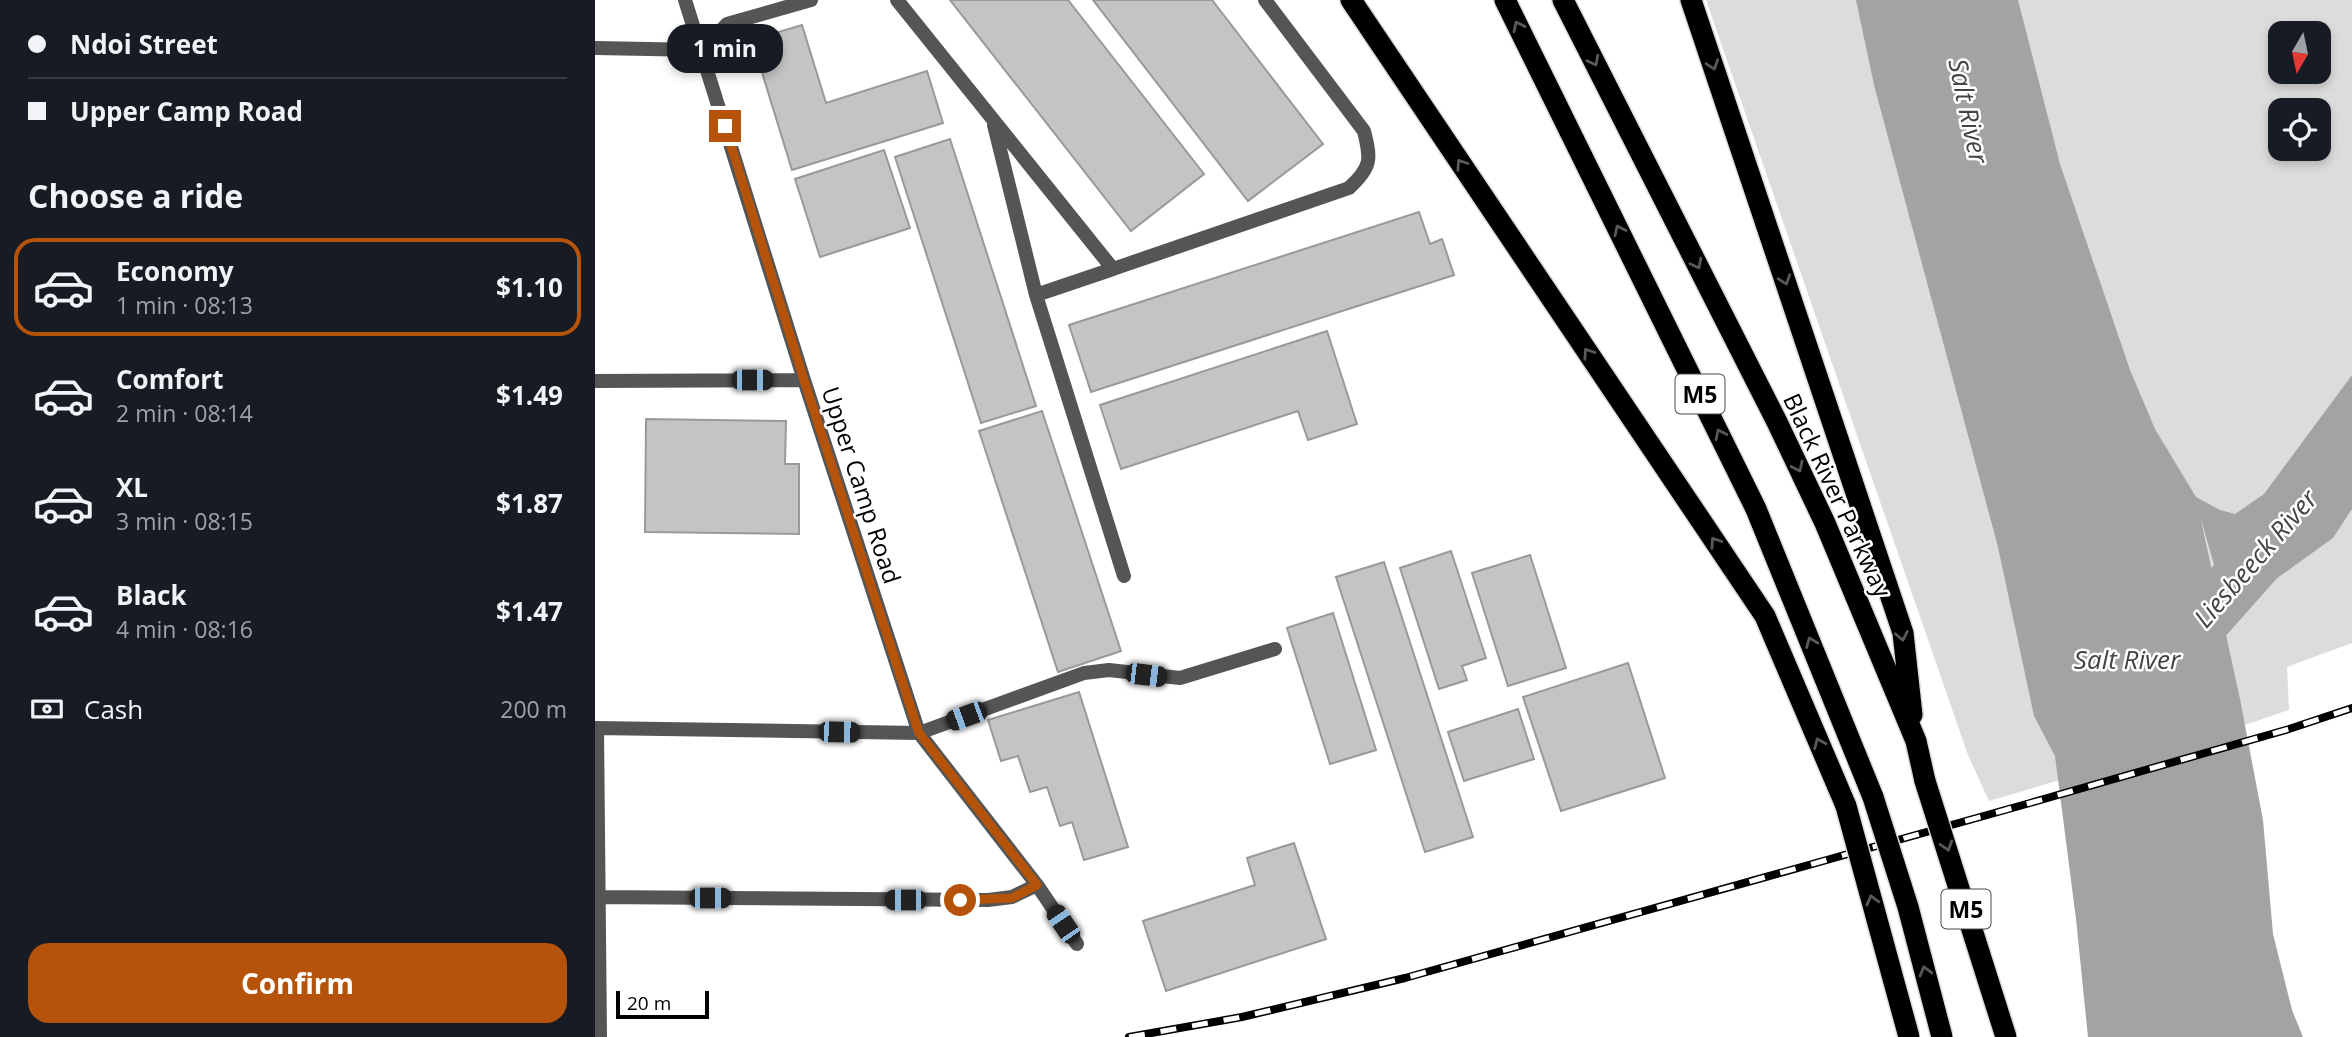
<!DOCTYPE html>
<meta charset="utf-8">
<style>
:root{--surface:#171b24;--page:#20242c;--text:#f1f3f6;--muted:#9ea1a6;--line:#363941;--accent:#b45309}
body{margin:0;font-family:"Open Sans",sans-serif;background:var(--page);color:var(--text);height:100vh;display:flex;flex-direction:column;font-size:26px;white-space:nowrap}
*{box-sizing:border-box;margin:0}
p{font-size:23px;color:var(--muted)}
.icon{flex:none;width:38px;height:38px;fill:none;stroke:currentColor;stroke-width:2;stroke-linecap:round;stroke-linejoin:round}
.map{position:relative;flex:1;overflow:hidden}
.drawer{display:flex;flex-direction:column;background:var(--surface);width:595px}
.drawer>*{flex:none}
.guide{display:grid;align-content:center;height:154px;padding:0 28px;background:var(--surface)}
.needle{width:46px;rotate:189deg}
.tools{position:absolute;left:1673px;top:21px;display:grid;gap:14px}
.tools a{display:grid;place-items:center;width:63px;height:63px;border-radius:14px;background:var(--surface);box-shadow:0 4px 10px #0003;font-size:35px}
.scale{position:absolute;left:21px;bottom:18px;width:93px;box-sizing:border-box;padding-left:7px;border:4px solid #000;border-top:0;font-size:19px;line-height:24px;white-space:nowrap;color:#000;-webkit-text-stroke:5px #fff;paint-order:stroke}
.end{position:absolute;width:32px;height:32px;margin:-16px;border:9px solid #b45309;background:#fff;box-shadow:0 0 0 4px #fff}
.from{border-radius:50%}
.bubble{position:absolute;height:49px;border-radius:21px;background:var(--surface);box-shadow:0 4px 10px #0003;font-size:23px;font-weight:700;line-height:49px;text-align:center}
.car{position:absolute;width:21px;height:42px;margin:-21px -10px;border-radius:9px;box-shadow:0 0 5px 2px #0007;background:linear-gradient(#222 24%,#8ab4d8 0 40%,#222 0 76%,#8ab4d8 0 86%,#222 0)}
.guide b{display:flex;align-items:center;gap:24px;height:66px;font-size:26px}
.guide b+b{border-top:2px solid var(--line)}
.guide i{width:18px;height:18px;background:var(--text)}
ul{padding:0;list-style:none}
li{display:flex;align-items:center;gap:21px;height:98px;margin:0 14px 10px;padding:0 14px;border:4px solid transparent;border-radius:21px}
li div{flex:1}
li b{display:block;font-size:26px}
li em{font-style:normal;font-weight:700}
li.selected{border-color:var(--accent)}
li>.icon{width:63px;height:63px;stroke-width:1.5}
h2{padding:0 28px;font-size:32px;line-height:84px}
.pay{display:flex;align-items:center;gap:18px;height:77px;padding:0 28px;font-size:26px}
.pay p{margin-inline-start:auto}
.action{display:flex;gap:14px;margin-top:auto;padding:14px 28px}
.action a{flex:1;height:80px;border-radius:21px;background:var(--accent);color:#fff;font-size:28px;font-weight:700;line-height:80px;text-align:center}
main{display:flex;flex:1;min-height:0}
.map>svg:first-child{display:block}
</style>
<main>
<section class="drawer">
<div class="guide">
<b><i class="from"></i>Ndoi Street</b>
<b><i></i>Upper Camp Road</b>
</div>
<h2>Choose a ride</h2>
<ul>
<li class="selected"><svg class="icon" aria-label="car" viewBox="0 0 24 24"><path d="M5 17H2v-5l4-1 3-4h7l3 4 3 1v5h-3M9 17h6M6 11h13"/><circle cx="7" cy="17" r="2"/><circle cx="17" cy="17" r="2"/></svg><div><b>Economy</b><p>1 min · 08:13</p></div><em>$1.10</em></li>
<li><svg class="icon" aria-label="car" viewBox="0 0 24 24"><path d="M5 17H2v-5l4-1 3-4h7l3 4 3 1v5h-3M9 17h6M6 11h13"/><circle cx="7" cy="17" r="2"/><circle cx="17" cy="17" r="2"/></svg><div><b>Comfort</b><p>2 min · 08:14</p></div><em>$1.49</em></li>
<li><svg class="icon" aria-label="car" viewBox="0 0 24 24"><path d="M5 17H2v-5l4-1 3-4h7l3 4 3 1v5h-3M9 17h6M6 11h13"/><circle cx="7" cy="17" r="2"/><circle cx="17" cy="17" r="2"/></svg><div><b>XL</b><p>3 min · 08:15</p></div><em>$1.87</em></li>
<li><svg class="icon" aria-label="car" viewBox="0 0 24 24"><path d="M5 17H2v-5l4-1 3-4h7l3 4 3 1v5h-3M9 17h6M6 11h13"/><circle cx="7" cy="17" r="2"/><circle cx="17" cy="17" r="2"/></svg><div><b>Black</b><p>4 min · 08:16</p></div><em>$1.47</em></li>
</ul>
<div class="pay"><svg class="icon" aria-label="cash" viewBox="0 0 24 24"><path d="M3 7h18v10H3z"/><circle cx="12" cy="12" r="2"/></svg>Cash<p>200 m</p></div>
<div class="action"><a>Confirm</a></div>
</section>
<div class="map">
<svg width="1757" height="1037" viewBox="0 0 1757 1037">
<rect width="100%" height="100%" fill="#fff"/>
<!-- green -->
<path fill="#dcdcdc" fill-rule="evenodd" d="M1111 0H1757V643L1692 667 1694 710 1650 725 1394 801 1373 755ZM1685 33H1724V72H1685ZM1685 110H1724V149H1685Z"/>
<!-- water -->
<path fill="#a3a3a3" d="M1261 0H1423L1465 164 1535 370 1560 429 1601 497 1625 510 1640 514 1669 494 1757 375V509L1738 538 1650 601 1636 623 1605 516 1645 699 1668 820 1678 934 1697 1010 1708 1037H1493L1481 919 1460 756 1439 716 1403 547 1279 85Z"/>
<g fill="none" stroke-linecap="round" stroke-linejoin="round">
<!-- river -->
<path stroke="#a3a3a3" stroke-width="56" d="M1573 659 1705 510 1757 440"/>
</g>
<!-- building -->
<path fill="#c4c4c4" stroke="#999" stroke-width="2" d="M355 0H473L609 174 536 231Z
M498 0H617L728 144 653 201Z
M207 25 231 103 332 71 348 123 197 170 157 40Z
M355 139 441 406 386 423 300 157Z
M289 150 315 228 225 257 200 179Z
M824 212 835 244 847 239 859 275 496 392 474 325Z
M732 331 762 424 713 440 703 411 526 469 505 405Z
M447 411 526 651 463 672 384 431Z
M51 419 191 421 190 464H204V534L50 532Z
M856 551 891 658 867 666 872 680 844 689 805 568Z
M935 555 971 668 913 686 877 573Z
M789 562 878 837 830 852 741 577Z
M738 613 781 750 735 764 692 628Z
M1033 663 1070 778 966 811 928 697Z
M484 692 533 847 489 860 477 822 465 826 452 787 435 792 423 756 406 761 393 720Z
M923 709 939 759 869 781 853 732Z
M699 843 731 939 571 991 548 921 660 885 652 858Z"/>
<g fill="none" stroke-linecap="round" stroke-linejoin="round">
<!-- motorway casing -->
<g stroke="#dbdbdb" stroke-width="24">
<path id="motorway" d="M756 0 1170 616 1251 806
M910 0 1161 509 1278 797
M968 0 1182 422 1230 523 1321 741 1330 781
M1096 0 1308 633 1317 715"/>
</g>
<!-- service -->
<path stroke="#555" stroke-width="14" d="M302 0 518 269 754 188C777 167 776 159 769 131L670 0
M107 50 132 24 216 0
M399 125 441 295 518 269
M441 295 529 576
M324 733 489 673 514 670 585 678 680 649"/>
<!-- minor -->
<path stroke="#555" stroke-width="14" d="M90 0 209 380 324 733 442 885 482 944
M0 48 107 50
M0 381 209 380
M0 728 324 733
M2 728 5 1036
M0 897 393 900 417 897 442 885"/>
<!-- motorway -->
<use href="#motorway" stroke="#000" stroke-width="21"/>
<!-- rail casing -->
<g stroke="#000" stroke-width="8">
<path id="rail" d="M534 1037 647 1017 810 978 1435 803 1694 729 1757 708"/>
</g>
<!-- rail -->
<use href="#rail" stroke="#fff" stroke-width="5" stroke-dasharray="16" stroke-linecap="butt"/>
<!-- motorway-bridge casing -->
<g stroke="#dbdbdb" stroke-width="24" stroke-linecap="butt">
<path id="motorway-bridge" d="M1330 781 1411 1037
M1278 797 1313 907 1347 1037
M1251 806 1314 1037"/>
</g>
<!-- motorway-bridge -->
<use href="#motorway-bridge" stroke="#000" stroke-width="21"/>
</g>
<!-- one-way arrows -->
<defs><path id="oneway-chevron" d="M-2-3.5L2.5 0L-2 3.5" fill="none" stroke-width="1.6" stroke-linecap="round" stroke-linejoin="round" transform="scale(1.75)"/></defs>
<g stroke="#595959">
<use href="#oneway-chevron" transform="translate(923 26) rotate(-116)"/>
<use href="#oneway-chevron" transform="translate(999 61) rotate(63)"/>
<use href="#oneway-chevron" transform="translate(1118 65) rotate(71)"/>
<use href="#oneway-chevron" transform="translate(866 164) rotate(-124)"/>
<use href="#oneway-chevron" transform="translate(1024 230) rotate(-116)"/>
<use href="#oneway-chevron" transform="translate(1102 264) rotate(63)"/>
<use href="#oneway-chevron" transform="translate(1190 280) rotate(71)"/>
<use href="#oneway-chevron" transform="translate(993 353) rotate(-124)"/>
<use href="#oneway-chevron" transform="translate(1125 434) rotate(-116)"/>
<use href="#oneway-chevron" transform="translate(1203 467) rotate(65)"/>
<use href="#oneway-chevron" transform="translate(1120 542) rotate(-124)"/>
<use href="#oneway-chevron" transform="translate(1307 636) rotate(79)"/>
<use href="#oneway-chevron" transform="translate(1216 642) rotate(-112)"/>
<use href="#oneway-chevron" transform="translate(1224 743) rotate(-113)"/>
<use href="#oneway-chevron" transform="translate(1352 846) rotate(73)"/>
<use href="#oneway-chevron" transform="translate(1277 900) rotate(-105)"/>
<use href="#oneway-chevron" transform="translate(1330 971) rotate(-105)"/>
</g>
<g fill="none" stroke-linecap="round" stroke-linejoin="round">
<!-- route -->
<path stroke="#b45309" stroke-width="9" d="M130 126 209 380 324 733 442 885 417 898 365 900"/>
</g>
<g text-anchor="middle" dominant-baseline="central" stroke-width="5" stroke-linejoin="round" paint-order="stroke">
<!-- shield labels -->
<g fill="#fff" stroke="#4c4c4c" stroke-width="2">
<rect x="1080.5" y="374.5" width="49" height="39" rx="5"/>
<rect x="1346.5" y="889.5" width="49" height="39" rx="5"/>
</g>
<g font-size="23" font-weight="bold" fill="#000">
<text x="1105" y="394">M5</text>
<text x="1371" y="909">M5</text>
</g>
<!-- street labels -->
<g font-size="24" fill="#000" stroke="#fff">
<text transform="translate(267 485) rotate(72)">Upper Camp Road</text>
<text transform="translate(1243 495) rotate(65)">Black River Parkway</text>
</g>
<!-- water labels -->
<g font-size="26" font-style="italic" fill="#444" stroke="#fff">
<text transform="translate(1374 111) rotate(78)">Salt River</text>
<text transform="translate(1660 558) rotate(-49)">Liesbeeck River</text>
<text x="1532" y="659">Salt River</text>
</g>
</g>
</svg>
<div class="tools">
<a><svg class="needle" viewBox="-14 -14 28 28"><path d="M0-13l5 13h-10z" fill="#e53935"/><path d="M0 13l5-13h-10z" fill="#9ea1a6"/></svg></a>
<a><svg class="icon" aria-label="locate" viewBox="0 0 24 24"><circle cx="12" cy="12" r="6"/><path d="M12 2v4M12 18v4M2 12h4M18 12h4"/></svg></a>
</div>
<div class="scale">20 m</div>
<i class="end from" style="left:365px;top:900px"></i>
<i class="end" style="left:130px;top:126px"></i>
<div class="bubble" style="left:72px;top:24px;width:116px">1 min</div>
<i class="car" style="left:157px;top:380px;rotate:90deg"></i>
<i class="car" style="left:551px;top:675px;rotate:97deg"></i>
<i class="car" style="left:371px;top:716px;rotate:250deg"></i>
<i class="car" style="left:244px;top:732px;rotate:91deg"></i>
<i class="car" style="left:115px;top:898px;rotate:90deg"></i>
<i class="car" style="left:310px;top:900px;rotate:270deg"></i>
<i class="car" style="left:468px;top:924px;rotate:326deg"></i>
</div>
</main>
